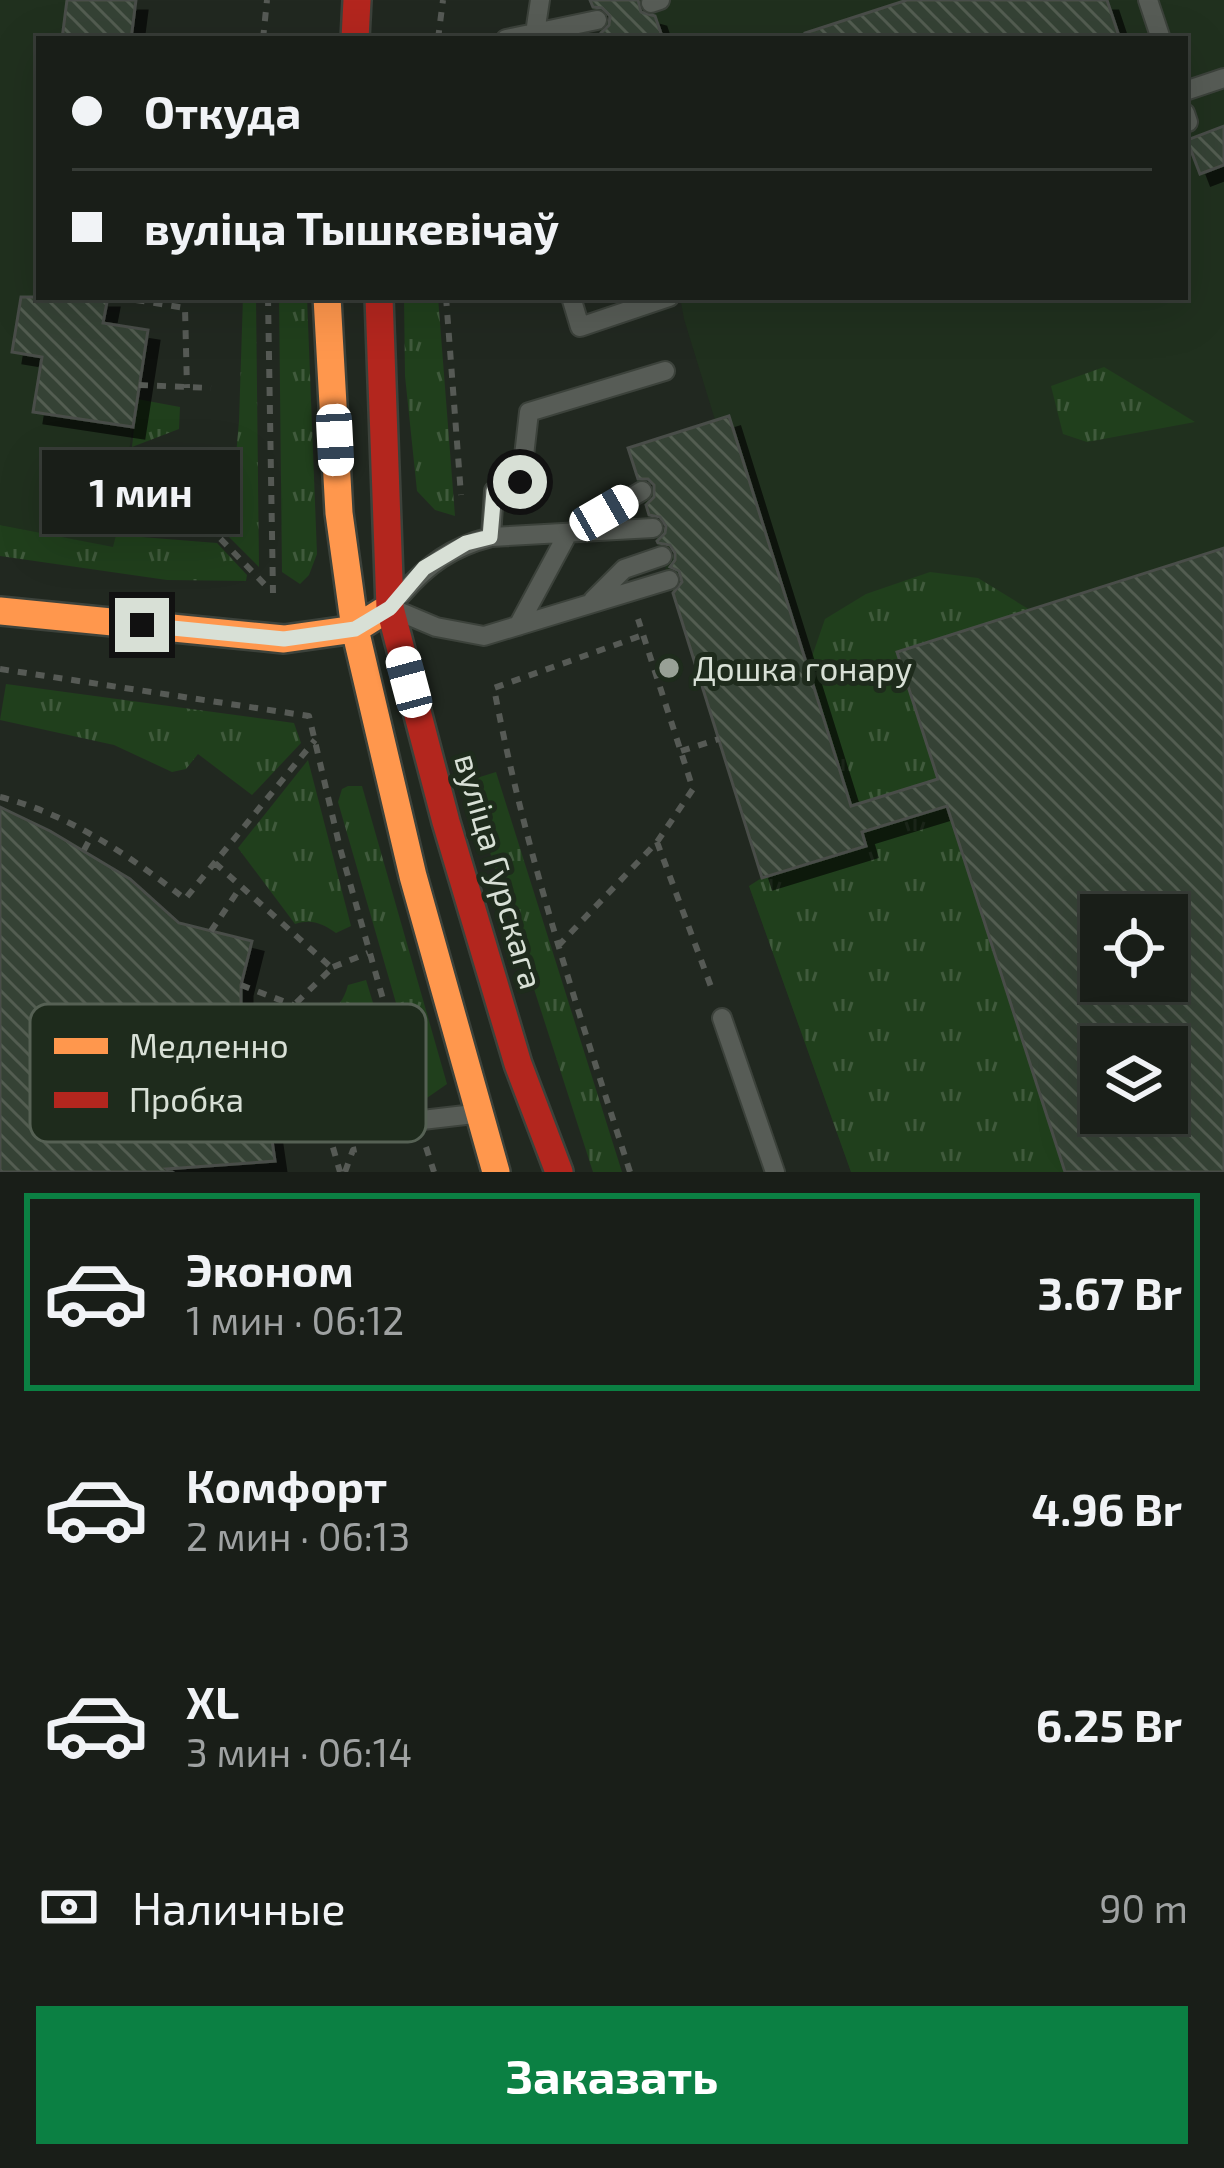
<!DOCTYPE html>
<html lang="ru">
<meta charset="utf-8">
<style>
:root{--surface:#191e18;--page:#262b25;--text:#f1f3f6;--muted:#9fa2a2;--line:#373c37;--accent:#0b8043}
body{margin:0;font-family:"Exo 2",sans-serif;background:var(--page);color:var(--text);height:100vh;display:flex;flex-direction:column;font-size:45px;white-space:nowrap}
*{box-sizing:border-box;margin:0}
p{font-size:39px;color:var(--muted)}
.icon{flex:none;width:66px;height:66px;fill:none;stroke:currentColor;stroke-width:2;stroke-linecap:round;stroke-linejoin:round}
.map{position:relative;height:1172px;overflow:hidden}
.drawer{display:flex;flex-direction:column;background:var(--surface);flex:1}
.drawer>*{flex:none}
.banner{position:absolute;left:36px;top:36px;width:1152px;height:264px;border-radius:0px;box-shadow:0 12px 48px #0002,0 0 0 3px var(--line);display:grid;align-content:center;height:264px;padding:0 36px;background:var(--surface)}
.controls{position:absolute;left:1080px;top:894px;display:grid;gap:24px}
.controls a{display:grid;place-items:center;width:108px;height:108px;border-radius:0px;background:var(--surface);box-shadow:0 12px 48px #0002,0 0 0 3px var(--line);font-size:60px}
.end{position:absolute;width:54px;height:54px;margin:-27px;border:15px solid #d8e0d6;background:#111;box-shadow:0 0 0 6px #111}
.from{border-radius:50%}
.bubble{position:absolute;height:84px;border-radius:0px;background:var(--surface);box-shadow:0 12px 48px #0002,0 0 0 3px var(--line);font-size:39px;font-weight:700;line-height:84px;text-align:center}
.car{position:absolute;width:36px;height:72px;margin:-36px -18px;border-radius:15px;box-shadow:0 0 9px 3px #0007;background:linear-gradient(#fff 24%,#345 0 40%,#fff 0 76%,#345 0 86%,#fff 0)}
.banner b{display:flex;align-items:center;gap:42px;height:114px;font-size:45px}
.banner b+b{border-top:3px solid var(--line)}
.banner i{width:30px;height:30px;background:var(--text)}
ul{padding:21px 0 0;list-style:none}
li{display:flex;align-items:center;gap:36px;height:198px;margin:0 24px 18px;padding:0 12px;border:6px solid transparent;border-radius:0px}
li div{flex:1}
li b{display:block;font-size:45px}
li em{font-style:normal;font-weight:700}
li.active{border-color:var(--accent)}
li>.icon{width:108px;height:108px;stroke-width:1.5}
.pay{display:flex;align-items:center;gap:30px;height:132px;padding:0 36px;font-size:45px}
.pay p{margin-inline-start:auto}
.primary-button{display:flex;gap:24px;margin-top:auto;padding:24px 36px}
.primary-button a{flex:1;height:138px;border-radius:0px;background:var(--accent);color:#fff;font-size:48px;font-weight:700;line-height:138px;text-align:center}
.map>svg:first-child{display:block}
</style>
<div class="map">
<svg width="1224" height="1172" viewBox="0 0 1224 1172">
<defs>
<pattern id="grass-tufts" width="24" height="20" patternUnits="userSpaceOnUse" patternTransform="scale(3)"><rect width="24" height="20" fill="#203f1c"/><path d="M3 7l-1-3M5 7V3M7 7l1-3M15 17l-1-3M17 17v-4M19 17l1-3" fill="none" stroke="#405a3c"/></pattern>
<pattern id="building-back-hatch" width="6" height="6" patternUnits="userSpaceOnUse" patternTransform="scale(3)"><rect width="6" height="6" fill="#364234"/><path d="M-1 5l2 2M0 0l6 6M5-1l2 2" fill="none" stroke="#525d51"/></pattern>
<filter id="shadow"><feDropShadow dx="11" dy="11" stdDeviation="0" flood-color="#0009"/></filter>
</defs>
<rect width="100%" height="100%" fill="#212820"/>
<!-- built -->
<path fill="#20301e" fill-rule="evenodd" d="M0 0H136L131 33 148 37V39H39V297H107L104 323 148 330 114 548 0 525Z
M590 0H1224V1172H851L749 886 762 877 628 448 715 420 684 319 680 297H1185V39H603ZM1101 915H1167V981H1101ZM1101 1047H1167V1113H1101Z"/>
<!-- grass -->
<path fill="url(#grass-tufts)" d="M243 297H256L259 567 229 537 239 421Z
M279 297H307L317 554 309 575 300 584 282 572Z
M404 297H438L455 516 435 510 417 491 405 376Z
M1104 367 1195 422 1087 442 1063 434 1051 386Z
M137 399 180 407 179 429 132 447Z
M0 525 113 547 116 535 217 543 247 575 246 581 167 580 0 556Z
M930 572 978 578 1030 610 898 652 938 779 851 806 808 668 825 619 866 594Z
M6 684 294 723 301 743 252 795 198 754 186 769 172 772 114 745 0 720Z
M308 760 351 926 336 933C322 923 311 919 295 924L238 848Z
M496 772 622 1172H593L467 781Z
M348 786H362L447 1084 424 1100 338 802 342 789Z
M947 806 1065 1172H851L749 886 762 878 862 833Z
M366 980 385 1042 340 1059 324 1014C338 1008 344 1000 348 985Z"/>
<!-- building -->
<path fill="url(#building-back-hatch)" stroke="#494e48" stroke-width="3" fill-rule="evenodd" filter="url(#shadow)" d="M67 0H136L131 39H62Z
M590 0H638L641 12 655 16 663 39H603L601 33 609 25 610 16 602 8 593 7Z
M907 0H1107L1120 39H806L805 33Z
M1224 126V165L1200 174 1187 140Z
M21 297H108L103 323 148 330 133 427 33 412 42 357 12 352Z
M729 416 851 806 938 779 897 652 1224 548V1172H1065L947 806 862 832 866 846 762 878 673 593 682 582 679 571 670 567 675 560V553L670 545 658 543 657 541 665 533 666 526 660 517 649 515 646 505 654 497V485L648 479H638L628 448ZM1101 915H1167V981H1101ZM1101 1047H1167V1113H1101Z
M0 807 50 831 130 879 179 923 252 941 241 985V1015L260 1086 252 1091 250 1100 255 1110 268 1113 275 1161 167 1169 172 1172H0Z"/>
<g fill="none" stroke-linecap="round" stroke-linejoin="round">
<!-- lane casing -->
<g stroke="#3c423b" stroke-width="22">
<path id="lane" d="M1148 0 1161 39
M651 3 660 0
M535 33 597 20
M506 39 535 33 540 0
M1185 91 1224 78
M1185 113 1188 122 1185 123
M571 297 580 327 669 297
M491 537 494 491 521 482 529 412 665 371
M402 594C428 564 452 547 491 537L653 528
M593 600 624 569 662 556
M398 611 436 627 484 636 669 580
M518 626 567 535 642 491
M722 1018 775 1172
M263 1099 347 1102 379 1125 474 1114"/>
</g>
<!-- slow casing -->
<g stroke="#3c423b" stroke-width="32">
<path id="slow" d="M327 297 339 513 355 629 413 876 496 1172
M0 611 284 639 355 629 382 612"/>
</g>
<!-- jam casing -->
<g stroke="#3c423b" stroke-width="32">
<path id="jam" d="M355 39 357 0
M379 297 390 608 446 822 518 1064 559 1172"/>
</g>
<!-- path -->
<path stroke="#565a55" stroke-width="6" stroke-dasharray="9 9" stroke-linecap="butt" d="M263 39 267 0
M438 39 443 0
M118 297 185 308 187 388
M268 297 273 593
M446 297 461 495
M139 385 211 388
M183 500 270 590
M0 669 309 716 340 848 410 1094
M681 751 719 739
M0 797C69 814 130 856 185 899L315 740
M657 842 713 992
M84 850 92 835
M215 863 332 968 294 1005 314 1077
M211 931 240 888
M558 946 657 842 693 789 638 619
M333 967 368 953
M241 985 293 1005
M328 1130 340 1172
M426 1147 434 1172
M345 1172 353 1150 362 1148
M630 1172C579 1013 525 853 494 688L643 635"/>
<!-- lane -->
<use href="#lane" stroke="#575c56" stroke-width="18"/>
<!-- slow -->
<use href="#slow" stroke="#ff974d" stroke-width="27"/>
<!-- jam -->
<use href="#jam" stroke="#b3261e" stroke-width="27"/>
</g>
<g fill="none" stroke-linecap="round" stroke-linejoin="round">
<!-- route -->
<path stroke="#d8e0d6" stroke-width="15" d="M142 625 284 639 355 629 390 608 424 568 466 543 490 537 494 491 520 482"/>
</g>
<!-- markers -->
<circle fill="#98a096" stroke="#1e2b1c" stroke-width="4.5" cx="669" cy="668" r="12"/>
<g text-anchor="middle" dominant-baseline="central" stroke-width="10" stroke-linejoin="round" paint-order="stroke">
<!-- poi labels -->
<g font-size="33" fill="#d8e0d6" stroke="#1e2b1c" text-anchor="start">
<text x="693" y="668">Дошка гонару</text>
</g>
<!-- street labels -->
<g font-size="33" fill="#d8e0d6" stroke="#1e2b1c">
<text transform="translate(500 871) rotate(74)">вуліца Гурскага</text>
</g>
</g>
<!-- legend -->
<rect x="30" y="1004" width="396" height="138" rx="18" fill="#1e2b1c" stroke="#566154" stroke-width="3"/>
<rect x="54" y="1038" width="54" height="16" fill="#ff974d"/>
<rect x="54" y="1092" width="54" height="16" fill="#b3261e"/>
<g font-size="33" fill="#d8e0d6">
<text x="129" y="1058">Медленно</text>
<text x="129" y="1112">Пробка</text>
</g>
</svg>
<div class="controls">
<a><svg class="icon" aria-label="locate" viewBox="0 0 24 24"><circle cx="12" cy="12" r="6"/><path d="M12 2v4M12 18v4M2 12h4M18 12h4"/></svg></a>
<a><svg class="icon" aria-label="layers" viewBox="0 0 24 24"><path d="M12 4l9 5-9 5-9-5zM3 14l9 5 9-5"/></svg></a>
</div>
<i class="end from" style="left:520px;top:482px"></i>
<i class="end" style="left:142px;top:625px"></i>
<div class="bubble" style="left:42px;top:450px;width:198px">1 мин</div>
<i class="car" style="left:335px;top:440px;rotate:177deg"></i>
<i class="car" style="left:604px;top:513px;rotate:60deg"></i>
<i class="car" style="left:409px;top:682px;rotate:345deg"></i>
<div class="banner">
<b><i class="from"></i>Откуда</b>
<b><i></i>вуліца Тышкевічаў</b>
</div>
</div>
<section class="drawer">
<ul>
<li class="active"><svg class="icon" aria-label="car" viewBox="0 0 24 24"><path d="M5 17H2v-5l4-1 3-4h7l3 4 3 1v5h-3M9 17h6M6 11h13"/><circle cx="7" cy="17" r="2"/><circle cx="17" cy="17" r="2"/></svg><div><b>Эконом</b><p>1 мин · 06:12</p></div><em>3.67 Br</em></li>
<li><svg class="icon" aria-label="car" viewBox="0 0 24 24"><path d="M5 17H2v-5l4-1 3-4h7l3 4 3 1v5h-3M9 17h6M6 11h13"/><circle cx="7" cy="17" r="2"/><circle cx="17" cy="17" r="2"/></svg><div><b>Комфорт</b><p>2 мин · 06:13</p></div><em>4.96 Br</em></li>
<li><svg class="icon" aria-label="car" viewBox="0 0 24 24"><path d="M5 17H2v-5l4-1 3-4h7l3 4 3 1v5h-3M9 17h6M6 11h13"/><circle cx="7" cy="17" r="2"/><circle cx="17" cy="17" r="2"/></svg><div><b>XL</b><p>3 мин · 06:14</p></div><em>6.25 Br</em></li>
</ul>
<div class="pay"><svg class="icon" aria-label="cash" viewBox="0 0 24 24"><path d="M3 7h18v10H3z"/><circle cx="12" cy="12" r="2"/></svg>Наличные<p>90 m</p></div>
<div class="primary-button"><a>Заказать</a></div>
</section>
